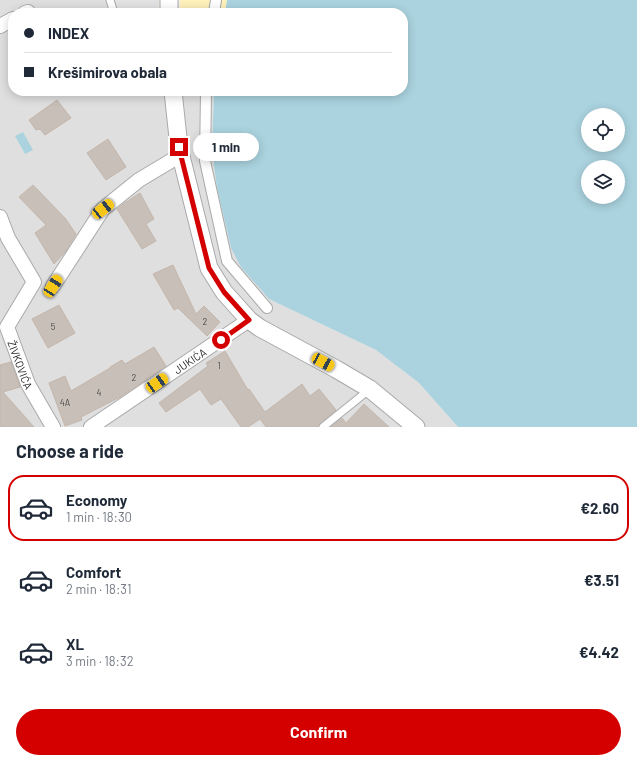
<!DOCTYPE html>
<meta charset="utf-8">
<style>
:root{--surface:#fff;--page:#f6f6f7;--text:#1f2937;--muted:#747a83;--line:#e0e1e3;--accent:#d40000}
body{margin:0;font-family:Barlow,sans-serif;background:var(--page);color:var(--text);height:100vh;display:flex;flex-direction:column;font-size:15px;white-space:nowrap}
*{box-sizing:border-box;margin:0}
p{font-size:13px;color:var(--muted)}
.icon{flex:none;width:22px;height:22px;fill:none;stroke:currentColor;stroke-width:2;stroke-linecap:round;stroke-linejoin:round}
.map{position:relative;height:427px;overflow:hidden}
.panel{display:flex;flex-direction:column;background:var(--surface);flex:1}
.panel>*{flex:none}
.hud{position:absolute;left:8px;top:8px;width:400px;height:88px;border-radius:16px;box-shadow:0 2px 10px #0003;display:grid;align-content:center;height:88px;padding:0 16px;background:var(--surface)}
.buttons{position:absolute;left:581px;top:108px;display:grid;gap:8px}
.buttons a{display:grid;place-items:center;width:44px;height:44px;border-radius:50%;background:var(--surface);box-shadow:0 2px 10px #0003;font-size:20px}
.end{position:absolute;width:18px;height:18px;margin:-9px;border:5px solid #d40000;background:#fff;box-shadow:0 0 0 2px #fff}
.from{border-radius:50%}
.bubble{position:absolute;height:28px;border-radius:14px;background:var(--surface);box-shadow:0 2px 10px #0003;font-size:13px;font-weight:700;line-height:28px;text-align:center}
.car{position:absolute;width:12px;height:24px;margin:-12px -6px;border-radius:5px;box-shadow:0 0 3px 1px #0007;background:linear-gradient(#f5c518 24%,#345 0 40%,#f5c518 0 76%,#345 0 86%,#f5c518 0)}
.hud b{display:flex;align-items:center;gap:14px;height:38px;font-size:15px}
.hud b+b{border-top:1px solid var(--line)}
.hud i{width:10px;height:10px;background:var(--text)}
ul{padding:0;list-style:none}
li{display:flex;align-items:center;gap:12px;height:66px;margin:0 8px 6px;padding:0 8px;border:2px solid transparent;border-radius:16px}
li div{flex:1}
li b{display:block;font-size:15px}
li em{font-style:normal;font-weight:700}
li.on{border-color:var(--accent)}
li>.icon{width:36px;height:36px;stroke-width:1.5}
h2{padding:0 16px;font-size:18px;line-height:48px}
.action{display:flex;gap:8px;margin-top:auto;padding:8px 16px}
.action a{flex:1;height:46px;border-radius:24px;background:var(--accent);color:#fff;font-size:16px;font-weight:700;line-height:46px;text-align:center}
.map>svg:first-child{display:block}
</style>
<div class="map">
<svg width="637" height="427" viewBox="0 0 637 427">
<rect width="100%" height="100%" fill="#f2efe9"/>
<!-- residential -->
<path fill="#e0dfdf" d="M0 0H114L118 13H13V91H214L212 151 217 188 231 248 269 299 376 350 419 383 458 427H0Z"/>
<!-- sand -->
<path fill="#fff1ba" d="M180 0H227L225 13H180Z"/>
<!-- parking -->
<path fill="#e2e2e2" d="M114 0H159L158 13H118Z"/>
<!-- water -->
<path fill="#aad3df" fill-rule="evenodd" d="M227 0H637V427H458L419 383 376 350 269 299 241 267 231 248 217 188 212 151 214 91H403V13H225ZM588 115H618V145H588ZM588 167H618V197H588Z
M23 132 33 150 25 154 15 136Z"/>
<!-- building -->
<path fill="#c7bfb8" stroke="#c4b6ab" d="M57 100 71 118 45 135 40 129 36 130 29 120Z
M108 139 126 167 106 180 87 153Z
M33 185 65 218 76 234 65 252 54 264 35 233 46 225 19 197Z
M140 193 154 219 146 224 156 241 142 249 117 209 126 202Z
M173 265 196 314 204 306 220 322 207 336 178 308 174 310 153 274Z
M59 305 75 333 48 348 32 319Z
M154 347 166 366 120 397 81 417 82 420 65 426 49 383 65 376 71 391 110 368V367L122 360 125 364Z
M225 351 248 390 249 389 265 412 302 384 310 396 319 389 336 410 320 423 318 427H266L260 419 248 427H241L221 399 211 405 200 389 166 412 159 403 208 366 206 363Z
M11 362 20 387 3 392 34 427H0V365Z
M364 404 389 427H331L342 418 346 423Z"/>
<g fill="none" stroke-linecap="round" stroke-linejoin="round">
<!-- service casing -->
<g stroke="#a9a9a9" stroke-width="9">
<path id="service" d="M110 0 114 13
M323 427 370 389"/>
</g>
<!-- pedestrian casing -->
<g stroke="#a9a9a9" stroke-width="12">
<path id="pedestrian" d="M214 13 216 0
M206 91 205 161 227 261 267 308"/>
</g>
<!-- minor casing -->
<g stroke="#a9a9a9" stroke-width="16">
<g id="minor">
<path d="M25 13 28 12"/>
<path d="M0 26 13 19"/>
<path id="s1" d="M0 217 8 238 34 282 7 327 28 384 53 427"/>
<path d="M53 286 103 209 139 180 174 159 181 156"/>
<path id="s2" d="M91 427 249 320"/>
</g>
</g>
<!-- tertiary casing -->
<g stroke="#a9a9a9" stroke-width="19">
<path id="tertiary" d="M169 0V13
M173 91 178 138 181 156 209 268 224 292 249 320 260 328 336 369 370 389 416 427"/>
</g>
<!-- service -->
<use href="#service" stroke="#fff" stroke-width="7"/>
<!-- pedestrian -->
<use href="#pedestrian" stroke="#fff" stroke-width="10"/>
<!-- minor -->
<use href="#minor" stroke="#fff" stroke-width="14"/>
<!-- tertiary -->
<use href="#tertiary" stroke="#fff" stroke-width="17"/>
</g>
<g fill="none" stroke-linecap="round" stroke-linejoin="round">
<!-- route -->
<path stroke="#d40000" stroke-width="5" d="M179 147 181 156 209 268 224 292 249 320 221 340"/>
</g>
<g text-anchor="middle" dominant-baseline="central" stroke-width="4" stroke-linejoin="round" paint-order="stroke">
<!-- number labels -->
<g font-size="9" fill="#4b4948">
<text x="205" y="321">2</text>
<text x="53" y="326">5</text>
<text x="219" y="365">1</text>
<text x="134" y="377">2</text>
<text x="99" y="392">4</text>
<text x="65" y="402">4A</text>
</g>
<!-- street labels -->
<g font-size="11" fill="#222" stroke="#fff">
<text stroke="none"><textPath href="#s2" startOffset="119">JUKIĆA</textPath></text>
<text stroke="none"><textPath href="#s1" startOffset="166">ŽIVKOVIĆA</textPath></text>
</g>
</g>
</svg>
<div class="buttons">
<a><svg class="icon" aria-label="locate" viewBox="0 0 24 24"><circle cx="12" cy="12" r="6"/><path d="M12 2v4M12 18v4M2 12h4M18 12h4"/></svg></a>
<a><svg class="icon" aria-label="layers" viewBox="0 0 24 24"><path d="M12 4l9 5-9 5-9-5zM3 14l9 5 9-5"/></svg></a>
</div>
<i class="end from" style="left:221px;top:340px"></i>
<i class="end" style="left:179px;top:147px"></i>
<div class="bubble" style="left:193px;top:133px;width:66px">1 min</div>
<i class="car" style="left:103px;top:209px;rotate:52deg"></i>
<i class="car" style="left:53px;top:286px;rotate:33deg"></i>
<i class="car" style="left:323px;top:362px;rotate:118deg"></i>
<i class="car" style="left:157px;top:383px;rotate:56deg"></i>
<div class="hud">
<b><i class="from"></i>INDEX</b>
<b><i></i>Krešimirova obala</b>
</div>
</div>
<section class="panel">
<h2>Choose a ride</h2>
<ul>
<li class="on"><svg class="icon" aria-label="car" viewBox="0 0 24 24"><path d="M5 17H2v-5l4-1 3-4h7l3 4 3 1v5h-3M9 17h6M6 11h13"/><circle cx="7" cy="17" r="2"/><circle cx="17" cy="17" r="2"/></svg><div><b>Economy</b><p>1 min · 18:30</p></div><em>€2.60</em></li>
<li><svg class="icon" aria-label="car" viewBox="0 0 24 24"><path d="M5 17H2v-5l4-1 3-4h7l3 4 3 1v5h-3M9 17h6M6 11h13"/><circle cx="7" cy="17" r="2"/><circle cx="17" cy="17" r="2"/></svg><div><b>Comfort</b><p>2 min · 18:31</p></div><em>€3.51</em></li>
<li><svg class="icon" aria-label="car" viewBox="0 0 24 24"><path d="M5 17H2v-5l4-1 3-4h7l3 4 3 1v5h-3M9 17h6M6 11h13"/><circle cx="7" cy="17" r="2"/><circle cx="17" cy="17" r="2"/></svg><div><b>XL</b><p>3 min · 18:32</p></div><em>€4.42</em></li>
</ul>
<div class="action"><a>Confirm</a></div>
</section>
